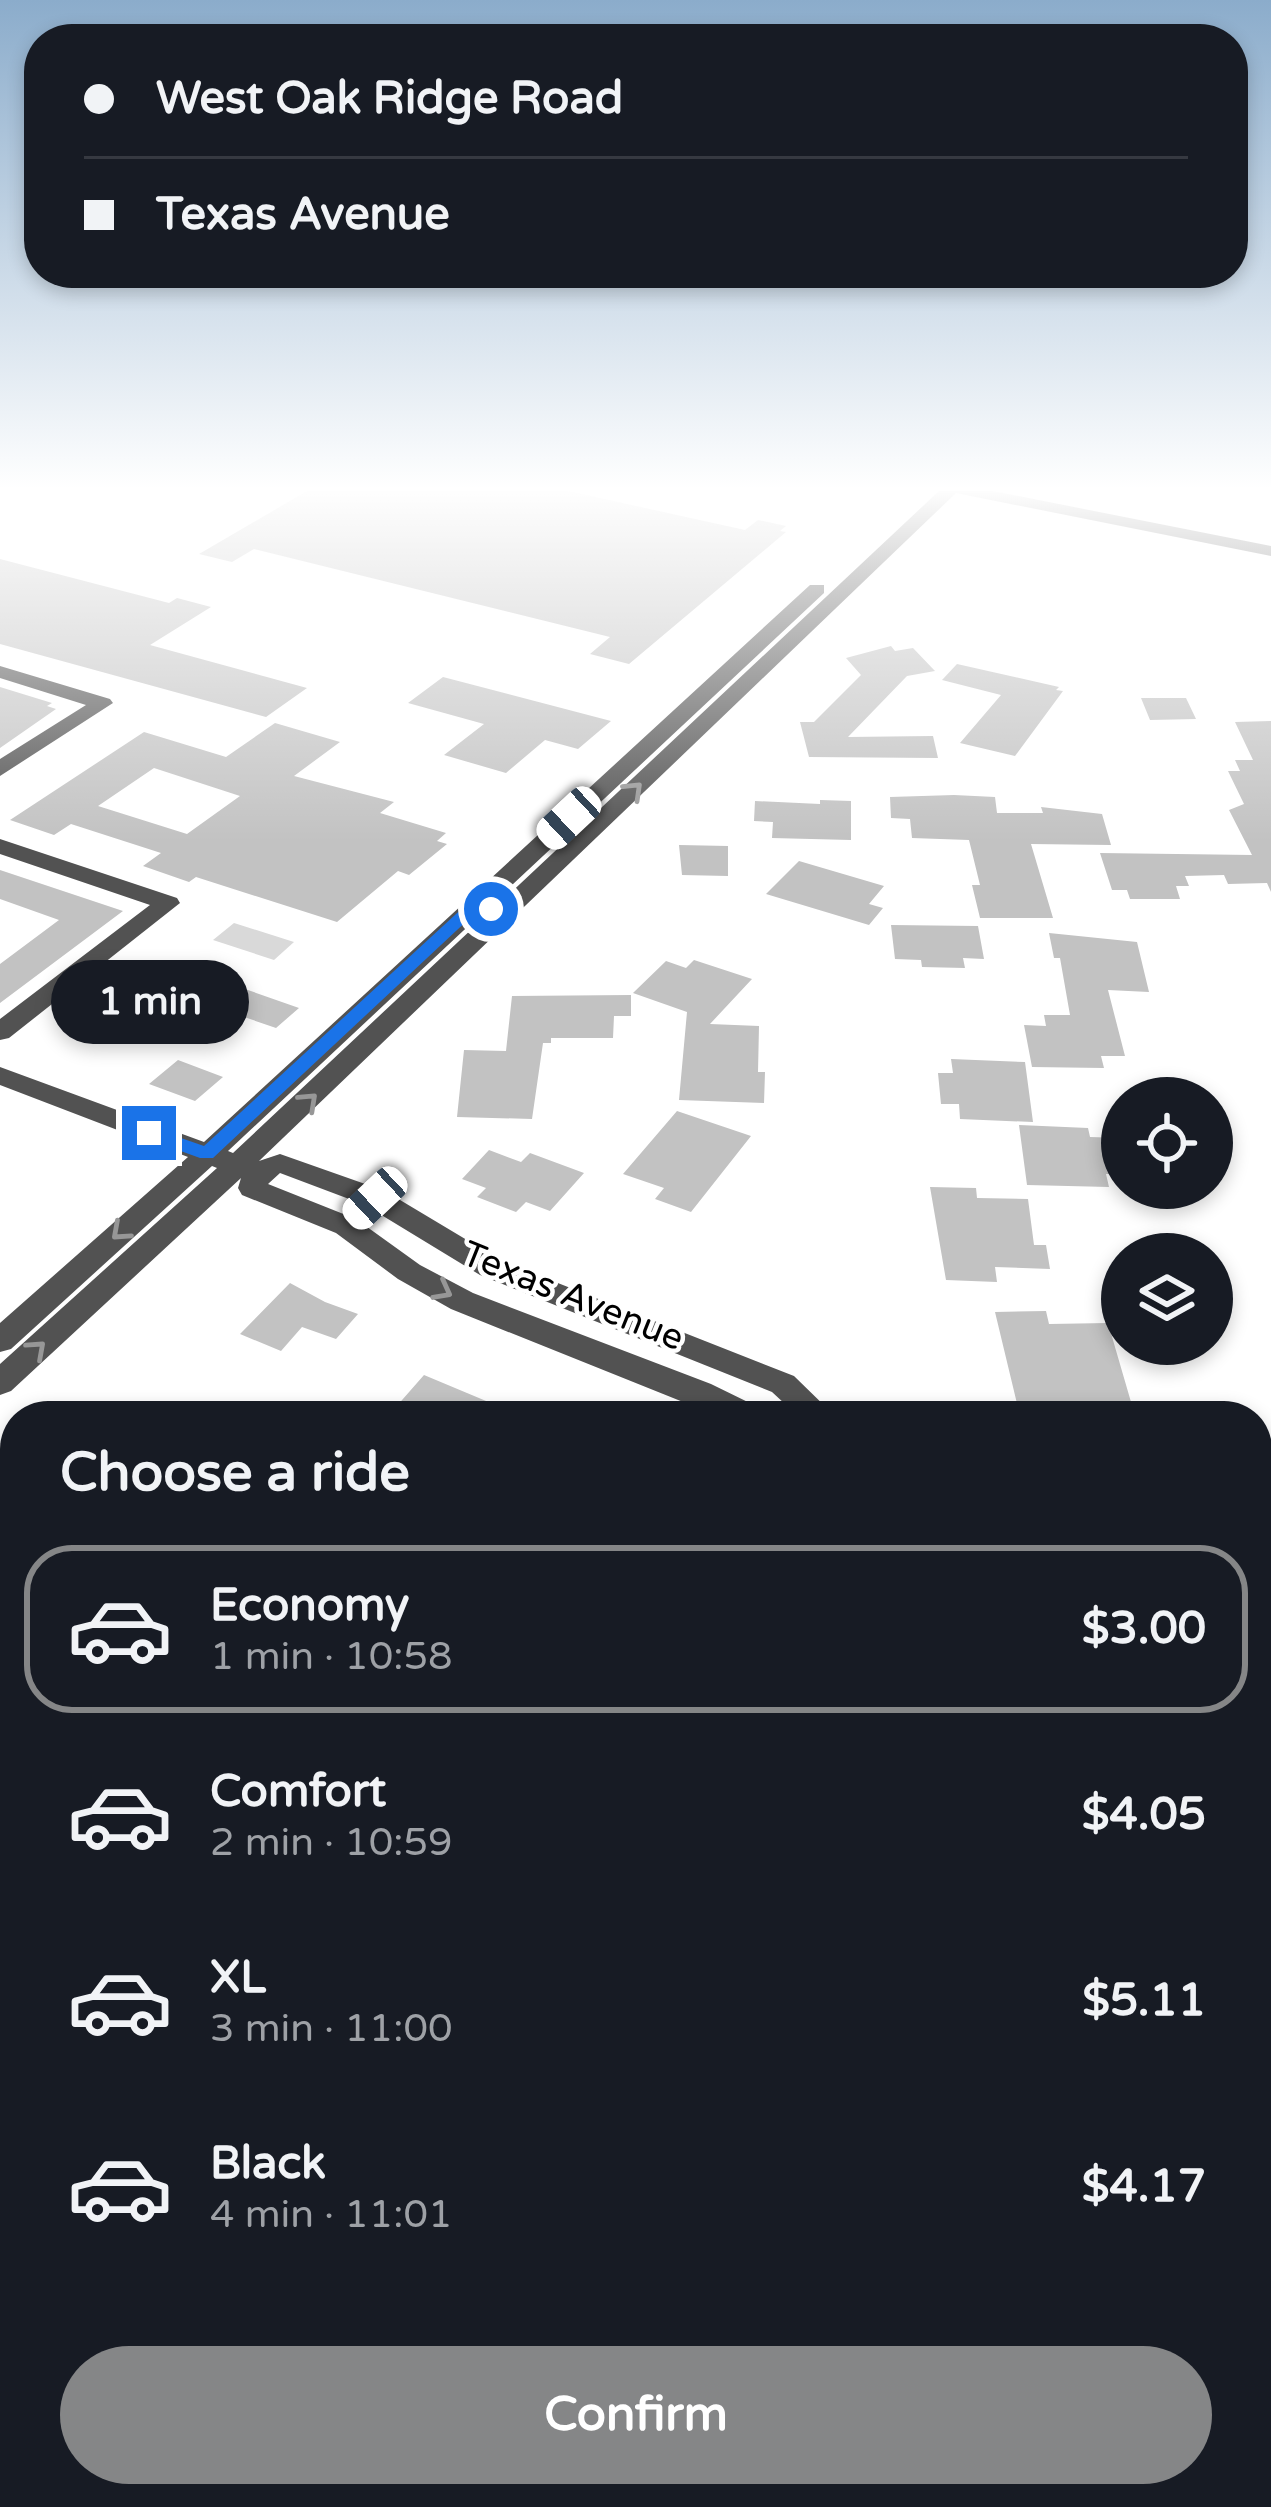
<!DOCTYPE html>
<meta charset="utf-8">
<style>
:root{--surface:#171b24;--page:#242831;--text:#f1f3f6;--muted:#9ea1a6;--line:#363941;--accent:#858687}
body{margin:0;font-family:"Varela Round",sans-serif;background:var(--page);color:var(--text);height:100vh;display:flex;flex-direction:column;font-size:45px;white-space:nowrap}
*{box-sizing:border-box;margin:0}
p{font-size:39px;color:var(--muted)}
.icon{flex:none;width:66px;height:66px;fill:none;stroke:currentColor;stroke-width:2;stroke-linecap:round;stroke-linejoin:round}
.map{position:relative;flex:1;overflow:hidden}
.side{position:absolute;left:0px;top:1401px;width:1272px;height:1107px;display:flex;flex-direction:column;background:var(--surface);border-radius:48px 48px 0 0;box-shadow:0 6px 18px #0003}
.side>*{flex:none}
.guide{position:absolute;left:24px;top:24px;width:1224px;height:264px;border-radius:48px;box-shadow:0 6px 18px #0003;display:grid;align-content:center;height:264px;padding:0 60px;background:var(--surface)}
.fabs{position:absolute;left:1101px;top:1077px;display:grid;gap:24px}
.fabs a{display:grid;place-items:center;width:132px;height:132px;border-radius:50%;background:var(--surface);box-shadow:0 6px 18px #0003;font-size:60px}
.end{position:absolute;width:54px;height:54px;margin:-27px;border:15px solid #1a73e8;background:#fff;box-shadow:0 0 0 6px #fff}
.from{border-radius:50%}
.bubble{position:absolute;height:84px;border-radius:42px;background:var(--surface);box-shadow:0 6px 18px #0003;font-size:39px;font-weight:800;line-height:84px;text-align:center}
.car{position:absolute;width:36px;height:72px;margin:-36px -18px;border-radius:15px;box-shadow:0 0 9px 3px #0007;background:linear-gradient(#fff 24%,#345 0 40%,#fff 0 76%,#345 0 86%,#fff 0)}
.guide b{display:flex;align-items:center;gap:42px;height:114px;font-size:45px}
.guide b+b{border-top:3px solid var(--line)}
.guide i{width:30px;height:30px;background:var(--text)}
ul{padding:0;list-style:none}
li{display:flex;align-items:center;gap:36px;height:168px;margin:0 24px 18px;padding:0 36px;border:6px solid transparent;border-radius:48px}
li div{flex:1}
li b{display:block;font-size:45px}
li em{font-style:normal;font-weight:800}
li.selected{border-color:var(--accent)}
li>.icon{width:108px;height:108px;stroke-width:1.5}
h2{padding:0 60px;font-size:54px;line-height:144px}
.primary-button{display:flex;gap:24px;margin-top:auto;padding:24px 60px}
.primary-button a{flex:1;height:138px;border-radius:72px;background:var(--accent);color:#fff;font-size:48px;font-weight:800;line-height:138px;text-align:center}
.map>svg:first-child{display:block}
</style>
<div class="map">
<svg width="1271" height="2507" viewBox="0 0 1271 2507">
<rect width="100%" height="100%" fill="#fff"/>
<!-- green -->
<path fill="#d9d9d9" d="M234 923 294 942 274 960 213 940Z"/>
<!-- building -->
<path fill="#c2c2c2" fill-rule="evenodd" d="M307 491H568L745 530 758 520 786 526 780 531 786 532 629 664 590 654 610 637 254 549 232 562 199 554Z
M0 559 169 603 177 598 211 607 150 645 307 688 266 717 0 644Z
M891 646 895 651 913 648 935 671 907 676 848 737 933 736 938 758 809 757 800 722H814L861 675 846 658Z
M957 664 1059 687 1056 690 1063 691 1015 756 960 743 1001 695 942 680Z
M443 677 611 721 578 749 545 740 506 773 444 755 484 724 408 703Z
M0 687 52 703 47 706 56 709 0 748Z
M1141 698H1186L1196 719 1150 720Z
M1271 721V892L1267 883 1228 884 1224 875 1185 876 1189 886H1176L1180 899H1130L1127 890H1112L1100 853 1252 855 1229 810 1244 804 1228 771H1240L1235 760H1253L1235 722Z
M275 723 340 742 294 776 394 802 380 813 446 833 437 841 447 844 409 875 398 871 337 922 196 877 189 882 143 866 161 853 71 824 54 835 10 820 144 732 226 757ZM154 768 240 796 187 834 98 806Z
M954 795 995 797 997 813H1043L1041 807 1102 814 1111 845 1031 844 1053 918H980L972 885H980L969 840 912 838 910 819 891 818 890 797Z
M820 800 851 801V840L772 838 773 822 754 821 755 801 820 804Z
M679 845 728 846V876L682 875Z
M799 861 884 886 869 904 883 908 869 925 766 894Z
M0 870 123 911 0 1003V964L59 920 0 899Z
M891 925 978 926 984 959 963 958 965 968 922 967 921 960 895 959Z
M1049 933 1137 942 1149 992 1108 990 1125 1056H1101L1104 1068 1032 1067 1024 1025 1046 1026 1044 1015H1070L1060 958H1054Z
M694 960 752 979 710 1024 759 1026 758 1072H765L764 1103 679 1100 687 1012 633 993 666 961 686 968Z
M92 984 140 1001 111 1024 63 1006Z
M245 989 299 1008 276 1028 221 1009Z
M631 995V1016H614L613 1038H551V1043H543L532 1119 457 1117 464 1050 506 1051 512 996Z
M951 1059 1025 1062 1033 1122 960 1119 959 1104H941L938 1073H953Z
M178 1060 223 1077 195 1101 149 1084Z
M677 1111 751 1136 691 1212 655 1199 664 1188 623 1174Z
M1019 1125 1088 1128 1090 1137 1122 1138V1174H1106L1109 1187 1027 1185Z
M489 1150 521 1162 530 1153 584 1173 550 1211 526 1202 516 1212 477 1197 486 1188 462 1179Z
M930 1187 976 1188 977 1198 1028 1199 1034 1245H1046L1050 1269 995 1267 997 1282 946 1280Z
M290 1283 325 1302 358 1314 336 1339 302 1327 281 1351 240 1334Z
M1046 1311 1049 1324 1108 1323 1131 1402 1067 1403 1070 1415 1020 1416 995 1312Z
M424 1375 522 1416H388Z"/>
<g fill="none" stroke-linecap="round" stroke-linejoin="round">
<!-- minor -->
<path fill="#525252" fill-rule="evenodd" d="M939 491H993L1271 546V556L956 493 259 1161 280 1154 385 1191 502 1261 794 1376 835 1416H798L772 1392 480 1275 365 1205 280 1173 268 1184 356 1219 420 1265 473 1293 711 1384 758 1407 762 1416H718L451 1309 398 1279 336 1233 242 1195 238 1188 241 1178 11 1391 0 1395V1364L217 1168 212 1166 11 1349 0 1352V1323L188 1157 0 1085V1067L204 1142 810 585H824V593L228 1151 233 1153Z
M0 666 110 699 113 703 0 776V759L86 705 0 678Z
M0 839 177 898 180 903 9 1038 0 1040V1019L150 905 0 854Z
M1257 2312 1271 2318V2368L1257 2362Z
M1257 2389 1271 2395V2448L1257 2442Z
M565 2493H617L612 2507H560Z
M662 2493H714L709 2507H657Z"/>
</g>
<!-- one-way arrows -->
<defs><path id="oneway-chevron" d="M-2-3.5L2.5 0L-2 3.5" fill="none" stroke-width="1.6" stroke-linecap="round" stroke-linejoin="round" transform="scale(3)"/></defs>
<g stroke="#979797">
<use href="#oneway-chevron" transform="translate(634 790) rotate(-44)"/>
<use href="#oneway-chevron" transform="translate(309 1101) rotate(-43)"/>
<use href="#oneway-chevron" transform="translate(120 1232) rotate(138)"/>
<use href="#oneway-chevron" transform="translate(443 1291) rotate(28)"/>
<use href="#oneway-chevron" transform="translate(37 1349) rotate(-42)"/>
</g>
<!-- sky -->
<linearGradient id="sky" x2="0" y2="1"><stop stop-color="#8baccb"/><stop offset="0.58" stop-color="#fff"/><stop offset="1" stop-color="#fff" stop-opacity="0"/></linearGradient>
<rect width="1271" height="842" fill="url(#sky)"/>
<!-- route -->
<path fill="#1a73e8" d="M481 891 502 896 497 913H486L487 902 213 1158H200L142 1137 140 1133 149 1127 204 1146Z"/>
<g text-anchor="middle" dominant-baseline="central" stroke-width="9" stroke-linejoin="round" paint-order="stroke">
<!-- street labels -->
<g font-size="36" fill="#000" stroke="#fff">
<text transform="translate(573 1296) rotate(22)">Texas Avenue</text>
</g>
</g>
</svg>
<div class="fabs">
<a><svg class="icon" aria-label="locate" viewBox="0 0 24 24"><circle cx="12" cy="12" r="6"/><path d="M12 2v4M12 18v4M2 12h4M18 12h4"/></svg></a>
<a><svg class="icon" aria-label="layers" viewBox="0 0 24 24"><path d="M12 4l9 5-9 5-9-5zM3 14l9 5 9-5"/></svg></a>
</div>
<i class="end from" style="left:491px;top:909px"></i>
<i class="end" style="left:149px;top:1133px"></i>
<div class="bubble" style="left:51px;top:960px;width:198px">1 min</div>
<i class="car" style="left:569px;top:818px;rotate:227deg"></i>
<i class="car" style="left:375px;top:1198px;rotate:227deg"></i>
<div class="guide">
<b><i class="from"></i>West Oak Ridge Road</b>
<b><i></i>Texas Avenue</b>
</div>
<section class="side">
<h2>Choose a ride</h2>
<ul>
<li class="selected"><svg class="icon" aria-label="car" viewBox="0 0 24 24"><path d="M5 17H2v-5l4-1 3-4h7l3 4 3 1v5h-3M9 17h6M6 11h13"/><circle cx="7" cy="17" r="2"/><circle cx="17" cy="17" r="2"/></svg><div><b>Economy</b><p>1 min · 10:58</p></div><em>$3.00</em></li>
<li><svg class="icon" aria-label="car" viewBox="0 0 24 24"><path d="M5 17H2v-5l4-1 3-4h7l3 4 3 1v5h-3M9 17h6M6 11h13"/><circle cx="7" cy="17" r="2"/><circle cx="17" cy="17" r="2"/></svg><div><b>Comfort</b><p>2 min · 10:59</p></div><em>$4.05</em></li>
<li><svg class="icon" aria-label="car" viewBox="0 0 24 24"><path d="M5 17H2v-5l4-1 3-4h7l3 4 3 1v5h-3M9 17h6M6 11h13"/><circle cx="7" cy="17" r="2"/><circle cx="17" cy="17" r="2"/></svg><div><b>XL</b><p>3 min · 11:00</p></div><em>$5.11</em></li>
<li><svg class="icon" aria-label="car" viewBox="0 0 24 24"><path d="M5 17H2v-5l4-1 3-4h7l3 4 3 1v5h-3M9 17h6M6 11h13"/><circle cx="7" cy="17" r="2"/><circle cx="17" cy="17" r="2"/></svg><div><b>Black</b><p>4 min · 11:01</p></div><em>$4.17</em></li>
</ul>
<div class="primary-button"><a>Confirm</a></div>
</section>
</div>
